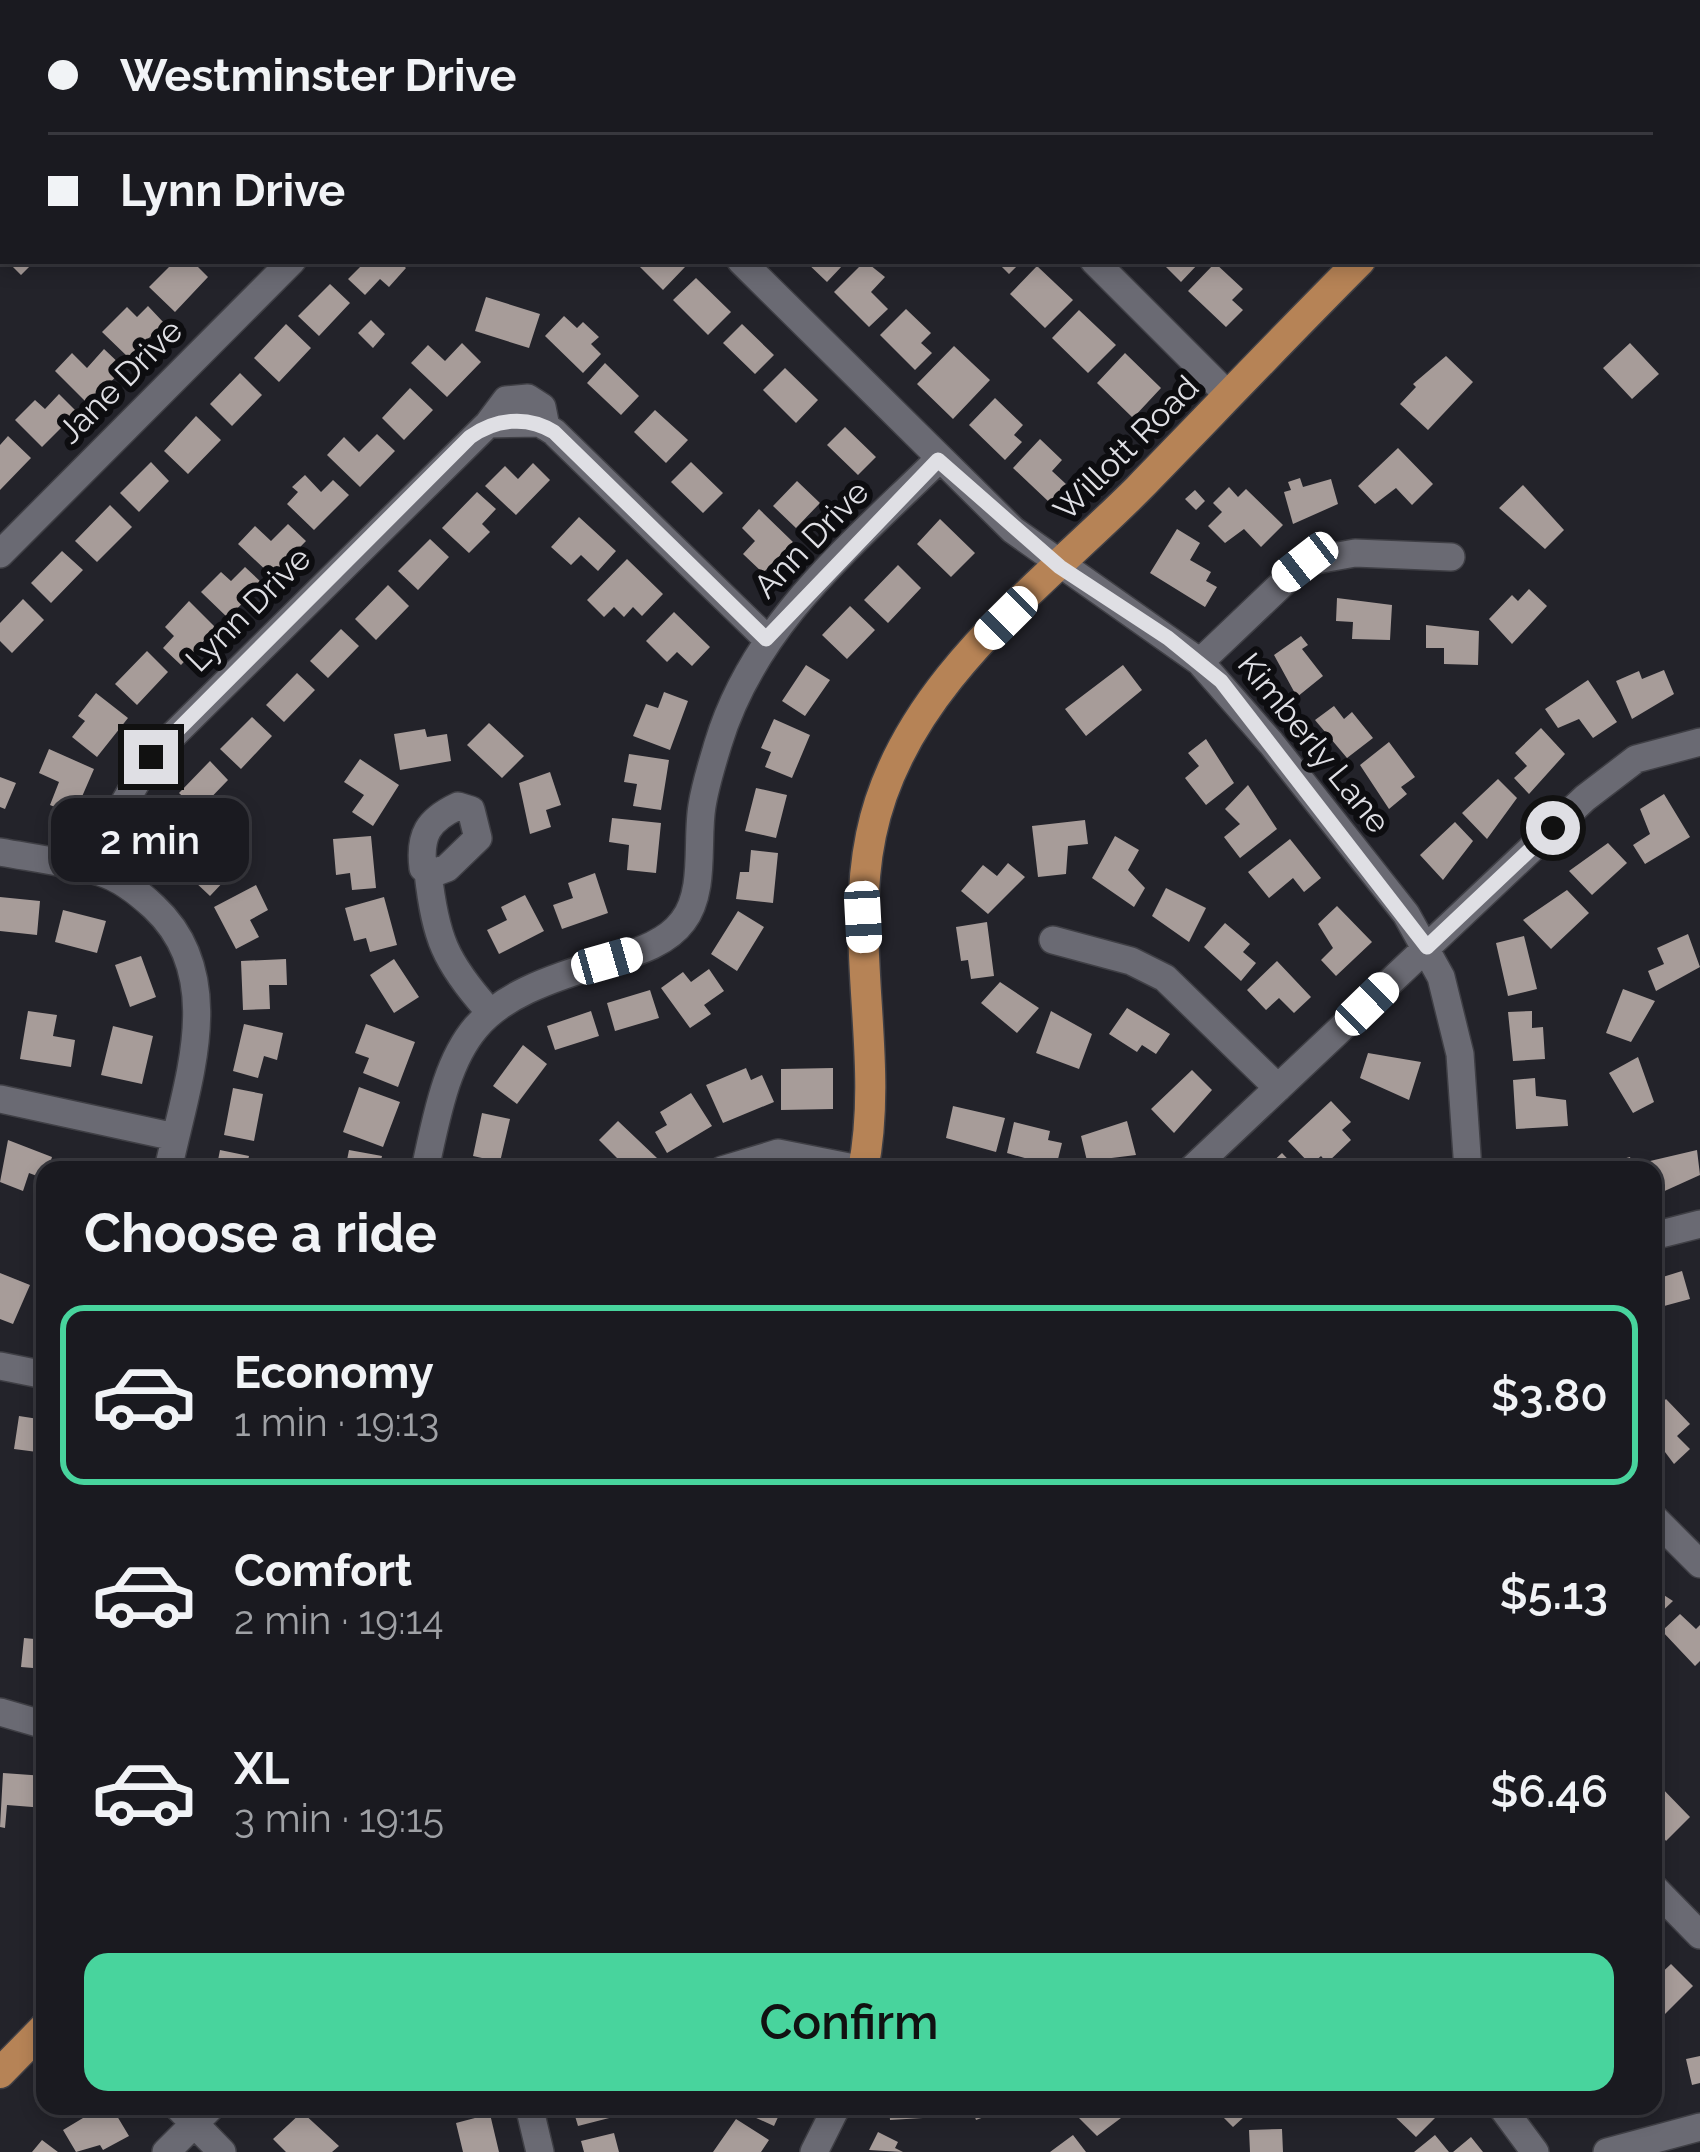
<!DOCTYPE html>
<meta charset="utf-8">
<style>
:root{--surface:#1a1a20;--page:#232329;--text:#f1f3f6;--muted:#9fa1a5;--line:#38383e;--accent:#48d49d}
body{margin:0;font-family:Raleway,sans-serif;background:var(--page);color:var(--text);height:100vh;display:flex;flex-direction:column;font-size:45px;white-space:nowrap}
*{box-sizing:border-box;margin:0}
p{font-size:39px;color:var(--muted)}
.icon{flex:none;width:66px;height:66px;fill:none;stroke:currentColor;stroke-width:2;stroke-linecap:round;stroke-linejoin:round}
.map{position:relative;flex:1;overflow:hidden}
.side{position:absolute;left:36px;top:1161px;width:1626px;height:954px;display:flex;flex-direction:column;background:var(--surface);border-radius:24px;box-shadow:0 6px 18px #0003,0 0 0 3px var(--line)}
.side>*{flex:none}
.guide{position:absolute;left:0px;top:0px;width:1701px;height:264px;box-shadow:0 6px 18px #0003,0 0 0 3px var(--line);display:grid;align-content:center;height:264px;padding:0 48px;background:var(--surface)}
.end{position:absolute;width:54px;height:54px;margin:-27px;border:15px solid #dfdfe4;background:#111;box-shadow:0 0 0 6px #111}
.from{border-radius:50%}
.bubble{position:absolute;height:84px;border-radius:24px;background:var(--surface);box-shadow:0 6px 18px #0003,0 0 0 3px var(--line);font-size:39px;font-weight:600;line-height:84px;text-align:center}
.car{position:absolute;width:36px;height:72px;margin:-36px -18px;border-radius:15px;box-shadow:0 0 9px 3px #0007;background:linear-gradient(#fff 24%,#345 0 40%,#fff 0 76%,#345 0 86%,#fff 0)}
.guide b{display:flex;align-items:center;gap:42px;height:114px;font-size:45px}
.guide b+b{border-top:3px solid var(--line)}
.guide i{width:30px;height:30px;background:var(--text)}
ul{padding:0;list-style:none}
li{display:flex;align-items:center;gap:36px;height:180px;margin:0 24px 18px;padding:0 24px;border:6px solid transparent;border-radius:24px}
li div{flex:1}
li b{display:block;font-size:45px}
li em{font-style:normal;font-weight:600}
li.on{border-color:var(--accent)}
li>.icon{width:108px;height:108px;stroke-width:1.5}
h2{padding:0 48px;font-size:54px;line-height:144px}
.action{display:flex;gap:24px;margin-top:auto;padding:24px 48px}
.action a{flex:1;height:138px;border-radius:24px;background:var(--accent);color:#111;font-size:48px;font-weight:600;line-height:138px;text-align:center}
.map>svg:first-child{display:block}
</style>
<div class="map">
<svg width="1700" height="2152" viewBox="0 0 1700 2152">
<rect width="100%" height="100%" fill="#23232a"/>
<!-- building -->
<path fill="#a79c99" d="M7 261H35L21 275Z
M175 261H192L208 277 175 312 149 287Z
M358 261H398L406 268 389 287 380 279 365 295 348 279 362 265Z
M634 261H679L685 267 663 290Z
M805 261H839L843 265 827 282Z
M865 261 885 277 871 292 888 309 869 327 834 292Z
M996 261H1022L1009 274Z
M1160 261H1194L1198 264 1181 282Z
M1215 263 1243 289 1232 300 1243 310 1226 327 1188 291Z
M1037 266 1073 300 1045 328 1010 294Z
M696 278 731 312 708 335 673 300Z
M330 284 350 303 319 336 298 316Z
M486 297 540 314 529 348 475 331Z
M148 306 164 323 129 358 102 332 127 307 137 317Z
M906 309 931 333 921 343 932 353 915 370 880 335Z
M1079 310 1116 345 1088 373 1052 338Z
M564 316 577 328 583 322 599 337 591 344 601 354 583 373 545 336Z
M371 320 385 334 373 348 358 333Z
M286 324 311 348 279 382 254 358Z
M742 324 774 355 755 374 723 343Z
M462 343 481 362 447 397 411 363 428 345 445 361Z
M1630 343 1659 374 1632 399 1603 368Z
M954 346 990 380 953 419 917 384Z
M104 349 124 368 89 405 55 371 72 353 87 368Z
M1125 353 1161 388 1133 418 1097 383Z
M1446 356 1473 382 1428 430 1400 404 1416 387 1413 384Z
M605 363 639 396 621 415 587 383Z
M785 368 818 400 796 423 763 390Z
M240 373 262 395 232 426 210 404Z
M410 388 433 410 404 440 382 418Z
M59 394 77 412 42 447 15 420 35 400 45 409Z
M995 398 1023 425 1014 435 1022 442 1005 460 969 425Z
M655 410 688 440 666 463 634 432Z
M196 416 221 440 188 474 164 451Z
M845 427 876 457 858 475 827 445Z
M377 434 395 451 360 487 327 455 344 437 359 452Z
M8 436 31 458 0 490V445Z
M1040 439 1062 460 1052 471 1066 484 1049 502 1013 468Z
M1398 448 1433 484 1412 505 1396 488 1375 504 1358 486Z
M151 462 169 481 139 512 120 493Z
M691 462 723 493 703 513 671 482Z
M533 463 550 480 516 515 485 486 505 466 518 479Z
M305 475 321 492 333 480 349 495 314 530 287 504 298 492 292 487Z
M1300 478 1303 487 1331 479 1338 504 1293 524 1284 492 1291 490 1288 482Z
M797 481 820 503 796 528 773 506Z
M1523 485 1564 530 1545 549 1499 508Z
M1229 487 1238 497 1246 489 1283 525 1261 547 1244 529 1225 543 1208 526 1222 512 1213 503Z
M1195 490 1205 501 1196 510 1185 499Z
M477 492 496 509 482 524 490 532 469 553 442 528Z
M110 505 132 527 97 562 75 541Z
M759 509 793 542 763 573 743 554 755 541 742 528Z
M579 517 616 551 598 571 581 555 571 565 551 547Z
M940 519 975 553 951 577 917 544Z
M288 524 306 541 272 576 238 544 255 526 271 541Z
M1177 529 1200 543 1190 560 1211 572 1206 581 1217 587 1205 607 1150 573Z
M430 539 449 557 418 590 398 571Z
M62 551 83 570 51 603 31 583Z
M627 559 663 594 642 616 633 607 624 617 614 607 604 617 587 600Z
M898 565 921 588 888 623 864 600Z
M245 567 262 583 228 618 201 592 221 572 231 581Z
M388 585 409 606 376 640 355 619Z
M1529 589 1547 606 1512 644 1489 619 1512 595 1518 601Z
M1337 598 1392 605 1390 640 1352 639 1353 622 1336 621Z
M23 599 44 620 12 653 0 641V623Z
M189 601 216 628 181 665 163 648 174 636 165 627Z
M850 606 875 630 847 659 822 635Z
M674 612 710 647 692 666 677 652 667 662 646 641Z
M1426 625 1479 631 1478 665 1444 664V648H1426Z
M341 629 359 646 328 678 310 661Z
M1301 636 1308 645 1302 649 1323 676 1297 697 1274 655Z
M147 651 168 672 137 705 115 684Z
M806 665 830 680 805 716 782 701Z
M1123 665 1142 690 1086 736 1065 709Z
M1664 670 1674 694 1632 719 1616 681 1639 671 1642 679Z
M297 673 315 690 284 722 266 705Z
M1588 680 1617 722 1593 738 1579 719 1558 728 1545 709Z
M664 692 688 701 670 750 633 736 646 704 658 708Z
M96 693 128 718 97 757 72 737 85 721 78 716Z
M1334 706 1344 719 1352 712 1373 738 1347 758 1315 720Z
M252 717 272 736 241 769 220 749Z
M774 719 810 735 792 778 765 767 771 752 761 748Z
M489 723 524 756 502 778 467 745Z
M1541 728 1565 754 1529 794 1514 778 1527 766 1515 753Z
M425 729 427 737 447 734 451 761 400 770 394 734Z
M1206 739 1234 783 1206 805 1185 778 1199 766 1188 753Z
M1389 742 1415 777 1401 787 1407 794 1389 809 1360 765Z
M49 749 94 769 74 815 50 805 59 782 39 773Z
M629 754 669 760 661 810 633 806 637 784 624 782Z
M360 759 399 785 373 826 352 812 364 795 344 782Z
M210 761 228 780 198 811 179 793Z
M550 772 561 805 546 810 551 827 530 834 519 783Z
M0 777 16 783 5 809 0 807Z
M1498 779 1517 798 1487 839 1462 813Z
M1248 785 1277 829 1240 858 1224 837 1240 824 1225 809Z
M756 788 787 795 776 838 745 831Z
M1664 794 1690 837 1645 864 1633 845 1650 834 1640 809Z
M612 818 661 823 656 873 627 870 629 845 609 842Z
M1085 820 1088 844 1068 846 1066 874 1038 877 1032 826Z
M1455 822 1473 841 1443 880 1420 855Z
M371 836 376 888 352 890 350 873 336 875 333 839Z
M1115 836 1139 850 1128 870 1145 888 1134 907 1092 878Z
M202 837 222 857 214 865 227 878 210 896 176 864Z
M1290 839 1321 878 1304 892 1293 878 1269 898 1248 872Z
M1608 843 1627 863 1592 895 1569 871Z
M751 850 778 853 773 903 736 899 740 872H749Z
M1008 863 1025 877 988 914 961 891 983 865 997 876Z
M595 873 608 913 562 929 553 905 573 898 568 883Z
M256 885 268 910 250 920 259 937 236 949 214 907Z
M1166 888 1206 908 1189 942 1152 916Z
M1567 890 1589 913 1551 949 1523 920Z
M525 895 544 931 499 954 487 930 507 920 501 907Z
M0 897 40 901 37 935 0 931Z
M384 897 397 945 370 952 366 938 354 941 345 908Z
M1337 906 1372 942 1336 976 1321 960 1333 948 1318 924Z
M63 910 106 921 97 953 55 942Z
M738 911 764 927 737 971 711 954Z
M987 922 994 976 971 979 968 960 961 961 956 927Z
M1225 923 1250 944 1243 952 1256 963 1241 981 1204 947Z
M1688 934 1700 967 1656 991 1648 971 1664 964 1657 948Z
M1524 936 1537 989 1508 996 1496 943Z
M141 956 156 997 130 1007 115 965Z
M286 959 287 985H269L270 1009 243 1010 241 961Z
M394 959 419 997 394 1013 370 975Z
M1277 961 1311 997 1294 1013 1279 998 1266 1010 1247 990Z
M709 969 724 991 704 1005 711 1014 690 1028 661 988 683 972 691 982Z
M1000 982 1039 1008 1017 1033 981 1003Z
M1623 989 1655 1001 1631 1042 1606 1033Z
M650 990 659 1018 615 1031 607 1003Z
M1127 1008 1170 1034 1156 1054 1142 1045 1137 1052 1109 1034Z
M28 1011 57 1015 53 1036 75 1040 71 1067 20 1059Z
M591 1011 599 1036 555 1050 547 1026Z
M1051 1011 1092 1034 1079 1069 1036 1053Z
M1532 1011V1028L1543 1027 1545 1059 1513 1061 1508 1012Z
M244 1024 283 1033 277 1060 264 1056 258 1078 233 1071Z
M366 1024 415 1042 398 1087 363 1073 369 1058 355 1053Z
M113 1026 153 1036 142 1084 101 1075Z
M523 1045 547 1064 517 1104 493 1086Z
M1368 1053 1421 1062 1409 1100 1360 1078Z
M1638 1057 1654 1102 1633 1113 1609 1073Z
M746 1068 751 1080 762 1075 774 1102 723 1123 706 1085Z
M833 1068V1109L781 1110V1069Z
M1192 1070 1212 1090 1174 1133 1151 1109Z
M1535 1078 1536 1096 1566 1100 1568 1126 1516 1129 1513 1080Z
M359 1087 400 1102 383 1147 343 1132Z
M233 1088 263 1094 254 1141 224 1135Z
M691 1093 712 1126 667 1153 655 1132 667 1125 660 1112Z
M1331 1101 1351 1122 1342 1130 1351 1140 1327 1163 1321 1156 1311 1165 1288 1141Z
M953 1106 1005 1118 996 1152 946 1138Z
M482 1113 510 1119 500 1162 473 1156Z
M618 1121 657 1158 645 1170H606L617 1158 599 1140Z
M1127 1121 1136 1155 1087 1161 1081 1136Z
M1014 1122 1050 1131 1048 1140 1062 1143 1056 1167 1007 1153Z
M8 1140 52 1157 45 1179 29 1173 23 1191 0 1182Z
M220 1150 249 1156 246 1170H216Z
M349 1150 382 1156 379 1170H345Z
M1697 1150 1700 1175 1658 1194 1650 1161Z
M1282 1153 1298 1170H1257L1265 1163 1268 1166Z
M1630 1157 1634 1170H1598L1597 1166Z
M88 1159 126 1164 125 1170H86Z
M1682 1271 1690 1299 1653 1309V1280Z
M0 1273 30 1285 13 1324 0 1319Z
M1666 1399 1690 1424 1677 1436 1690 1449 1674 1464 1653 1436V1412Z
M19 1416 45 1420V1453L14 1449Z
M1653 1588 1673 1601 1656 1617 1653 1614Z
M1680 1614 1696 1629 1700 1625V1661L1695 1666 1662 1631Z
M24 1638 45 1640V1669L21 1667Z
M3 1773 45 1776V1808L7 1805 5 1828 0 1827Z
M1657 1783 1690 1817 1666 1841 1653 1823Z
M1671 1964 1693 1986 1657 2022 1653 1981Z
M1700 2056V2083L1692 2085 1686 2059Z
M103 2106H111L129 2136 103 2150 100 2145 76 2152 63 2130Z
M572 2106H614L617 2116 578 2126Z
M748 2106H783L774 2126 745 2113Z
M889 2106H923V2118L890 2120Z
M971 2106H998L1000 2111 976 2120Z
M1091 2106H1137L1097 2136 1079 2118Z
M1221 2106H1256L1233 2127 1219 2113Z
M1397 2106H1437L1442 2111 1416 2137 1391 2113Z
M302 2112 339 2146 332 2152H286L273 2139Z
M490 2114 499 2152H463L456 2123Z
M736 2119 769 2140 761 2152H713Z
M1282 2129 1283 2152H1250L1249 2130Z
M878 2132 898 2142 895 2148 903 2152 869 2150Z
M614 2133 619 2152H584L581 2141Z
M1073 2135 1086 2152H1050Z
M1435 2135 1449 2152H1414Z
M1471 2137 1483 2152H1453Z
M42 2140 58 2152H32Z"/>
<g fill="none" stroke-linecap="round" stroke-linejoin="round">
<!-- minor casing -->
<g stroke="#3f3f45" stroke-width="30">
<path id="minor" d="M434 0 438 3
M876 0 877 3
M1190 0 1193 3
M1545 0 1549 3
M197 3 200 0
M540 3 543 0
M1698 125 1700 126
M0 199 3 196
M741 261 1013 530 1200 662 1271 743 1406 914 1441 977 1460 1054 1468 1170
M1094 261 1229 396
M488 424 506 400 528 398 542 407 546 427
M0 554 292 261
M1200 662 1305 562 1355 553 1451 557
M458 806 471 810 478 838 447 868 431 874 423 868C419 835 428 820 458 806Z
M0 852C33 858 68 862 100 872 120 878 139 893 154 907 229 977 186 1084 168 1170
M102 872 123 805 151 757 488 424 540 423 554 432 767 639
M428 872C435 937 445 962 489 1011
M1053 940 1131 961 1165 978 1278 1088
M0 1099 175 1137
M425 1170C454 1028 470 1001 612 960 637 952 667 943 683 921 706 891 696 841 702 806 705 786 712 764 718 744 754 624 852 545 938 460
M722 1170 778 1153 864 1170
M1191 1170 1585 798 1636 759 1700 742
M1653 1236 1700 1224
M0 1366 45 1375
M1653 1517 1700 1564
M0 1712 45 1725
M1653 1887 1700 1935
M177 2106 222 2152
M529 2106 540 2152
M1501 2106 1535 2152
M166 2152 212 2106
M814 2152 837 2106
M1607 2152 1700 2127"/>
</g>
<!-- major casing -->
<g stroke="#3f3f45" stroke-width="33">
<path id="major" d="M1619 3 1622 0
M863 1170C885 1059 848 946 871 835 901 687 1037 590 1138 489 1212 413 1285 336 1360 261
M0 2073 45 2027"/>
</g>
<!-- minor -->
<use href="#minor" stroke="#6a6a73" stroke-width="27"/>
<!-- major -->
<use href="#major" stroke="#b68356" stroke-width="30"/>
</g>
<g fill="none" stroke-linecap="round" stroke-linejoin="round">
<!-- route -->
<path stroke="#dfdfe4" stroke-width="15" d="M151 757 470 437C495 419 527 415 554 432L766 639 938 460 1060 567 1168 638 1221 681 1427 947 1553 828"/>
</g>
<g text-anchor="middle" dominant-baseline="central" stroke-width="12" stroke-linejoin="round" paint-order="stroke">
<!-- street labels -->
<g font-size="33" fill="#dfdfe4" stroke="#0d0d10">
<text transform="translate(120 381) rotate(-45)">Jane Drive</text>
<text transform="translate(1126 448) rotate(-45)">Willott Road</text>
<text transform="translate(811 539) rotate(-46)">Ann Drive</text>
<text transform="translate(248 609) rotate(-45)">Lynn Drive</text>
<text transform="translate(1314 743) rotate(51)">Kimberly Lane</text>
</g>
</g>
</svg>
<i class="end from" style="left:1553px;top:828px"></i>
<i class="end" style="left:151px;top:757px"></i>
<div class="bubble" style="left:51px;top:798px;width:198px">2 min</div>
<i class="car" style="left:1305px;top:562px;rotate:232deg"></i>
<i class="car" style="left:1006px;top:618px;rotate:225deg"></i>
<i class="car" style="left:863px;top:917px;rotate:177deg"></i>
<i class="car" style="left:607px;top:961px;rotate:74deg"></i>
<i class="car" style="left:1367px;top:1004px;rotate:46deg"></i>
<div class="guide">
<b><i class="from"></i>Westminster Drive</b>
<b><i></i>Lynn Drive</b>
</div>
<section class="side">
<h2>Choose a ride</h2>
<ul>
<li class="on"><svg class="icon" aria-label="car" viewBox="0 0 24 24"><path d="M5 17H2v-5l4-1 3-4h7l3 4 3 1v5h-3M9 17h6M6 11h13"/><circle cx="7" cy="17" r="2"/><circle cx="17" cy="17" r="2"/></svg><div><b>Economy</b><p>1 min · 19:13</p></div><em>$3.80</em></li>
<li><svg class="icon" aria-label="car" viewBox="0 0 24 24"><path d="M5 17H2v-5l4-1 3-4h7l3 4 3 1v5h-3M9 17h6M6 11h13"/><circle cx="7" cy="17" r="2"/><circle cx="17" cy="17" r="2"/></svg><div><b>Comfort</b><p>2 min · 19:14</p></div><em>$5.13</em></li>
<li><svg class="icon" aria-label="car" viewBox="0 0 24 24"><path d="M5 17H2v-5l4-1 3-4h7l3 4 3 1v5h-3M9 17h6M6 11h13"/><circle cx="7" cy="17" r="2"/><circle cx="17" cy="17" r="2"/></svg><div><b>XL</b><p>3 min · 19:15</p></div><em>$6.46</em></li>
</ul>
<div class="action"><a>Confirm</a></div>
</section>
</div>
